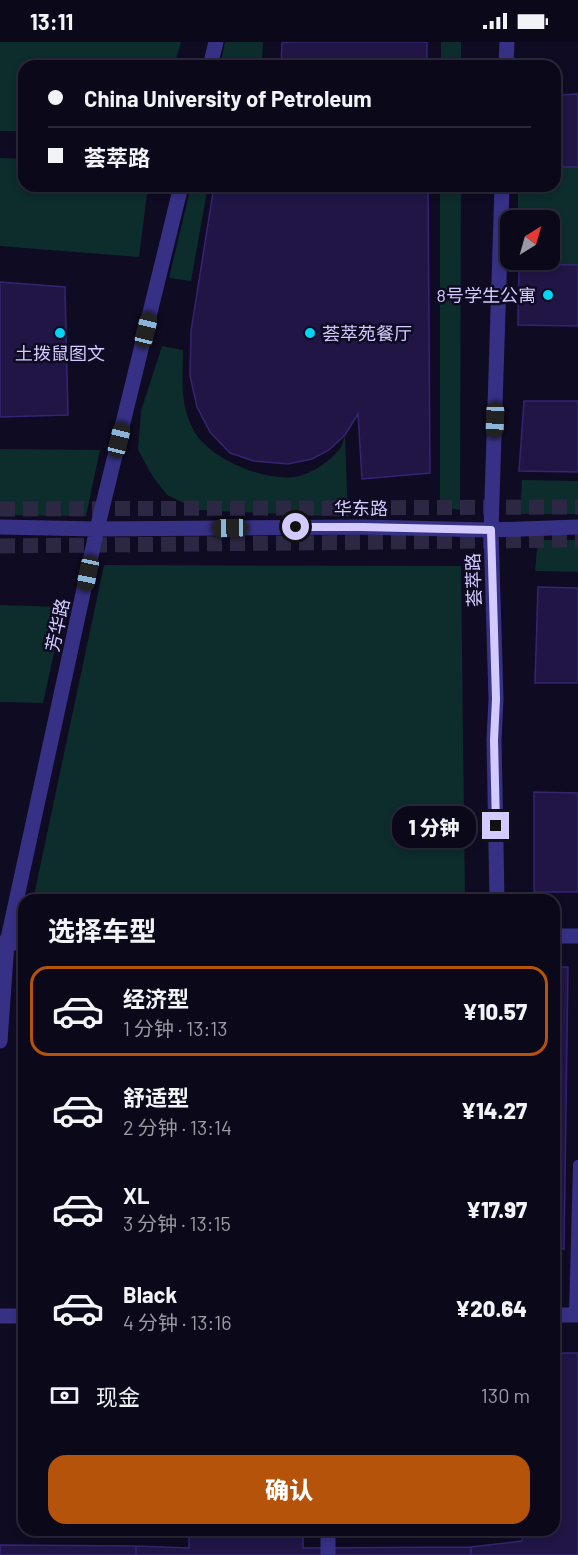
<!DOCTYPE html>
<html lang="zh">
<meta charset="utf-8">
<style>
:root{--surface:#0b081a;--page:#191627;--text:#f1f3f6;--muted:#9a9aa2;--line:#2b2939;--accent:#b45309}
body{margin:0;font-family:Barlow,"Noto Sans SC",sans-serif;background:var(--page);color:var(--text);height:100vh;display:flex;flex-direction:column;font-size:22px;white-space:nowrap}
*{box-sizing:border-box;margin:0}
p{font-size:20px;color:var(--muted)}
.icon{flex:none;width:33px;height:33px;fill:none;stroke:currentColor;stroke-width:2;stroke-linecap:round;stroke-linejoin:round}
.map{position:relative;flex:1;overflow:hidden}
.details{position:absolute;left:18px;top:852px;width:542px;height:642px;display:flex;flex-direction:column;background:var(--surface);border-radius:18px;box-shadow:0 3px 9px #0003,0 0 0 2px var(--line)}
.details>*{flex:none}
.hud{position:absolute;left:18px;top:18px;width:543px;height:132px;border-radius:18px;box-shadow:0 3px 9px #0003,0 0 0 2px var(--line);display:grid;align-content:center;height:132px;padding:0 30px;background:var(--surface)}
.needle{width:39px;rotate:37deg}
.tools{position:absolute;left:500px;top:168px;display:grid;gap:12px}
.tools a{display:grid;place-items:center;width:60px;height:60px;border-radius:12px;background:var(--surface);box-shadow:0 3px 9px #0003,0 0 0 2px var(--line);font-size:30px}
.end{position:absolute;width:27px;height:27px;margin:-14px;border:8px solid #d3cbff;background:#111;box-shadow:0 0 0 3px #111}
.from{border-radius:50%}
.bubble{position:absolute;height:42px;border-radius:18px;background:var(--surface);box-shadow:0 3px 9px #0003,0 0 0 2px var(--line);font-size:20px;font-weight:800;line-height:42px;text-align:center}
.car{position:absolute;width:18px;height:36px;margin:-18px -9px;border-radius:8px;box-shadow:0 0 4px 2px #0007;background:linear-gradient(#222 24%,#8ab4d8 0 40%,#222 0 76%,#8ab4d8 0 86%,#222 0)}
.hud b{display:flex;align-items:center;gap:21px;height:57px;font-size:22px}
.hud b+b{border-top:2px solid var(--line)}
.hud i{width:15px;height:15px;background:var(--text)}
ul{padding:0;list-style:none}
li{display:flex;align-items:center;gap:18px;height:90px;margin:0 12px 9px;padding:0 18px;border:3px solid transparent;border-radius:18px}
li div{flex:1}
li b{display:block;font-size:22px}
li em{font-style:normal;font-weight:800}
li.active{border-color:var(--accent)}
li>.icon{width:54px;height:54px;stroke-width:1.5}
h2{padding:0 30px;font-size:27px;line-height:72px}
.pay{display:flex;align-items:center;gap:15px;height:66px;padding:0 30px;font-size:22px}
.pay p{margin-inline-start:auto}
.action{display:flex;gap:12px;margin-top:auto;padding:12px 30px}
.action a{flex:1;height:69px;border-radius:18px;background:var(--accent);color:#fff;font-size:24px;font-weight:800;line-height:69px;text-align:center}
.status{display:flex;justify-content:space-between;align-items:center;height:42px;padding:0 30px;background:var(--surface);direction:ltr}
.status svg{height:16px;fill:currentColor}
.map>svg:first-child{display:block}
</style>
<div class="status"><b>13:11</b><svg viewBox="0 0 49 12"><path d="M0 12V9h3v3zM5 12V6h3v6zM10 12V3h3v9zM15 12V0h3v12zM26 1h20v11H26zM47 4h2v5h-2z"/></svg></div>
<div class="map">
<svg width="578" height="1513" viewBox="0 0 578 1513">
<rect width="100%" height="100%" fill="#0f0b22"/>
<!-- green -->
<path fill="#0d2c2c" d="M0 0H181L174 24H24V89H0Z
M225 0H263L262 20H230L229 24H220Z
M441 0H461V24H441Z
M0 116 24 117V144H148L139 215 0 204Z
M555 125H578V223L519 222V218H549V178H518V144H555Z
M191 144H208L191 239 169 236Z
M440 144H461L460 468 440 465Z
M162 304 183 308C183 337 179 362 194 389 210 417 263 439 295 435 309 433 329 420 338 409 342 406 343 398 345 393L348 475 198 468 167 453 153 435 138 408 141 369Z
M0 407 100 408 86 474 0 473Z
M522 438 578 439V472H520Z
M538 498H578V530L535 529Z
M104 523 461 524 465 858H33Z
M0 563 64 565 43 661 0 660Z
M24 911V999H19L17 912Z"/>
<!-- building -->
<path fill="#201545" stroke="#362473" stroke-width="1.5" d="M289 0H427V24H281L282 1Z
M578 52V125H555V53Z
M214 144H428L430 431 362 437 358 372 345 393 329 408 312 417 288 422 254 419 230 411 210 390 197 365 190 334 191 289Z
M519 222 578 223V284L518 283Z
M0 240 65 245 68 373 0 375Z
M524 359H578V430L519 429Z
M538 545 578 546V641H535Z
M534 750 578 751V850H534Z
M554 925H568L564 1207H554Z
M554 1311H578V1513H471V1505L522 1499 523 1488H554Z
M189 1488H303V1506L471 1505V1513H136V1504L189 1506Z
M0 1503 136 1504V1513H0Z"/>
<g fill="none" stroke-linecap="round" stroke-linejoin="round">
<!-- secondary-tunnel -->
<path stroke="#2c2843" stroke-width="15" stroke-dasharray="15 8" stroke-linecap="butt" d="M0 467 578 465
M0 504 578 498"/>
<!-- service -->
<path stroke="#373186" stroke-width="10" d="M574 1273 578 1123"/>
<!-- minor -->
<path stroke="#373186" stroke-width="15" d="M210 24 216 0
M506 24 507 0
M0 485 97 487 361 485 491 488 578 485
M497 858 494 697 496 657 491 488 502 144
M554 894H578
M0 901H24
M0 999 7 901 97 487 181 144
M554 1273H578
M0 1274H24
M328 1488V1513"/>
</g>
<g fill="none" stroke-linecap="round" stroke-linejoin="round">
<!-- route -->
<path stroke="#d3cbff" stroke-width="8" d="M296 485H362L491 488 496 657 494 698 496 784"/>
</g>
<!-- markers -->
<g fill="#00d6f6" stroke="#0f0b22" stroke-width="2">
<circle cx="548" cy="253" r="6"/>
<circle cx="60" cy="291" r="6"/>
<circle cx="310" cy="291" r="6"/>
</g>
<g text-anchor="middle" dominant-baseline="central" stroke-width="5" stroke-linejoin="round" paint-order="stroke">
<!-- poi labels -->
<g font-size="18" fill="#d3cbff" stroke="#0f0b22" text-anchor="end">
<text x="536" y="253">8号学生公寓</text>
<text x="322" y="291" text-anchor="start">荟萃苑餐厅</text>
<text x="60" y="311" text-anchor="middle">土拨鼠图文</text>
</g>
<!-- street labels -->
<g font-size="18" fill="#d3cbff" stroke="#0f0b22">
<text x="361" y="466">华东路</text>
<text transform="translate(473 538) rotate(-92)">荟萃路</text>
<text transform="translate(57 583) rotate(-78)">芳华路</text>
</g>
</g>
</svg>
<div class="tools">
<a><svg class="needle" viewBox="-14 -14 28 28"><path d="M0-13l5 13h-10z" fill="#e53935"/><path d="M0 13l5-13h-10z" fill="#9a9aa2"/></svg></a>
</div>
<i class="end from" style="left:296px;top:485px"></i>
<i class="end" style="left:496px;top:784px"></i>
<div class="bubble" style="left:392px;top:764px;width:84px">1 分钟</div>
<i class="car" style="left:146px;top:288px;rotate:14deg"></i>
<i class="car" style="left:495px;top:378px;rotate:182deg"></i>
<i class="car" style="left:119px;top:398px;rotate:14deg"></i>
<i class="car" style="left:230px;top:486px;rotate:269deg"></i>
<i class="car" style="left:88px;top:531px;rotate:192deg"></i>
<div class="hud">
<b><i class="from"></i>China University of Petroleum</b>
<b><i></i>荟萃路</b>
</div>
<section class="details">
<h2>选择车型</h2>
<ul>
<li class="active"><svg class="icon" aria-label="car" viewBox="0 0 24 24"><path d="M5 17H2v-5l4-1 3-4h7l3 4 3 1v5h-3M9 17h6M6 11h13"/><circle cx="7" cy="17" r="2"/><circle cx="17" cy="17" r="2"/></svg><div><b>经济型</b><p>1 分钟 · 13:13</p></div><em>¥10.57</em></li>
<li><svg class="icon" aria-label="car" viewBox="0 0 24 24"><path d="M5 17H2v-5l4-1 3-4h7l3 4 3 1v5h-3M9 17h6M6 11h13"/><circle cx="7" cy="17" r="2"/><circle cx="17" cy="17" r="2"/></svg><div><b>舒适型</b><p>2 分钟 · 13:14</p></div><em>¥14.27</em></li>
<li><svg class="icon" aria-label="car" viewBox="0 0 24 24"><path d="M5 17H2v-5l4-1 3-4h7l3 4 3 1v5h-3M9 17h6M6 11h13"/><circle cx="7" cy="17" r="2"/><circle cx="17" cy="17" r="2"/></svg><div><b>XL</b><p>3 分钟 · 13:15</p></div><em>¥17.97</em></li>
<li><svg class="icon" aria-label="car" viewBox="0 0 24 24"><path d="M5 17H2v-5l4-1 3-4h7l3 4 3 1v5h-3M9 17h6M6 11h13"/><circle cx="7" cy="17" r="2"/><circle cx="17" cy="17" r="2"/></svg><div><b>Black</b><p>4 分钟 · 13:16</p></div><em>¥20.64</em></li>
</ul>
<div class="pay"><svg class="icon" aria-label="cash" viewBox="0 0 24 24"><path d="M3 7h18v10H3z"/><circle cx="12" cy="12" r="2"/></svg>现金<p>130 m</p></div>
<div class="action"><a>确认</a></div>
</section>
</div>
